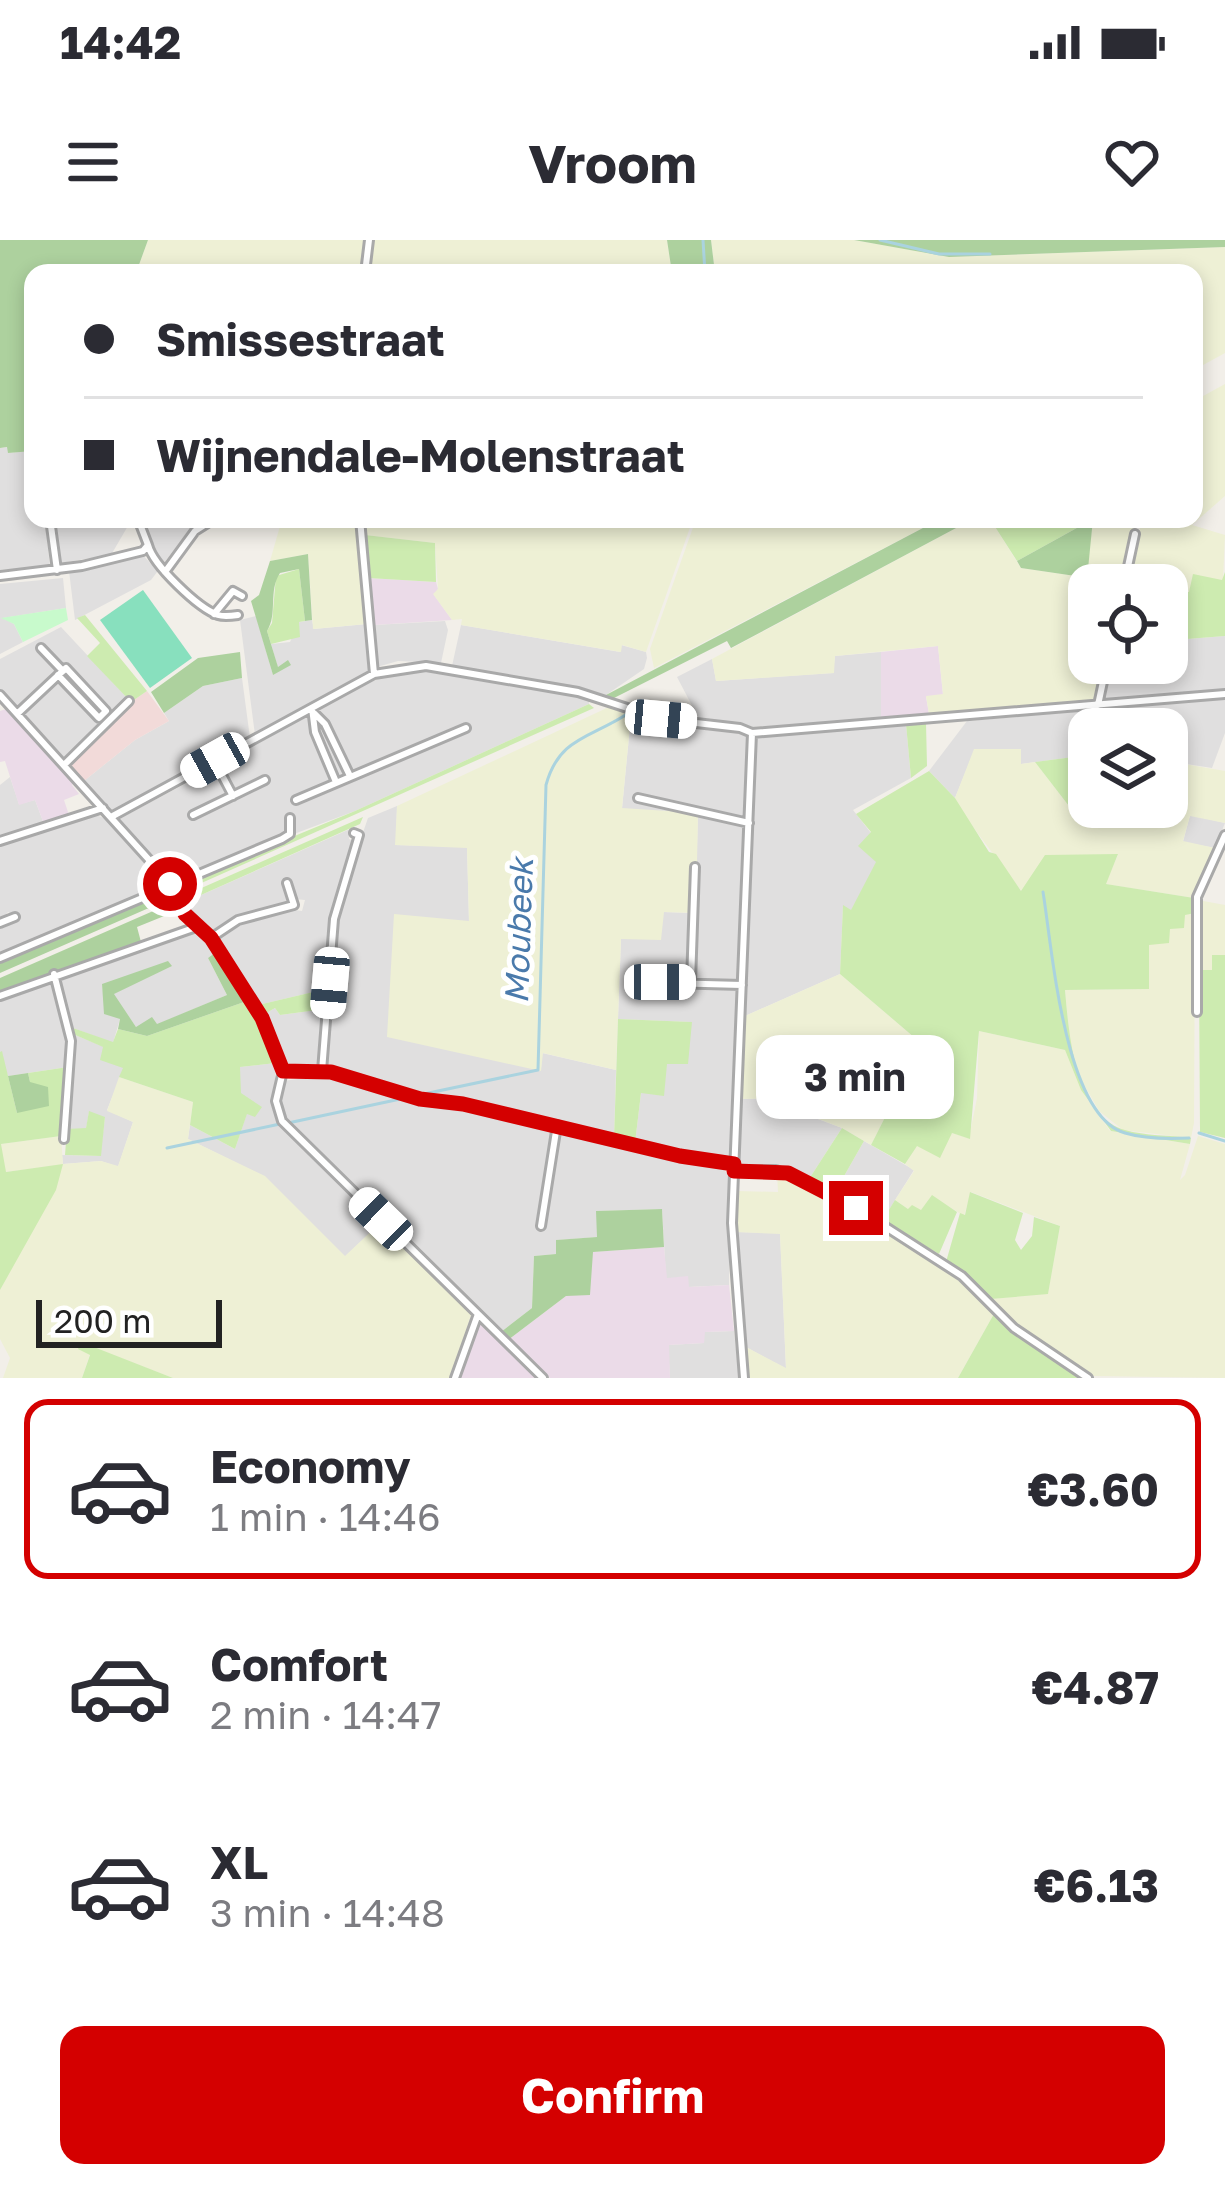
<!DOCTYPE html>
<meta charset="utf-8">
<style>
:root{--surface:#fff;--page:#f2f2f3;--text:#2b2b33;--muted:#7c7c81;--line:#e1e1e2;--accent:#d40000}
body{margin:0;font-family:"Golos Text",sans-serif;background:var(--page);color:var(--text);height:100vh;display:flex;flex-direction:column;font-size:45px;white-space:nowrap}
*{box-sizing:border-box;margin:0}
p{font-size:39px;color:var(--muted)}
.icon{flex:none;width:66px;height:66px;fill:none;stroke:currentColor;stroke-width:2;stroke-linecap:round;stroke-linejoin:round}
.map{position:relative;height:1138px;overflow:hidden}
.panel{display:flex;flex-direction:column;background:var(--surface);flex:1}
.panel>*{flex:none}
.guide{position:absolute;left:24px;top:24px;width:1179px;height:264px;border-radius:24px;box-shadow:0 6px 18px #0003;display:grid;align-content:center;height:264px;padding:0 60px;background:var(--surface)}
.fabs{position:absolute;left:1068px;top:324px;display:grid;gap:24px}
.fabs a{display:grid;place-items:center;width:120px;height:120px;border-radius:24px;background:var(--surface);box-shadow:0 6px 18px #0003;font-size:60px}
.scale{position:absolute;left:36px;bottom:30px;width:186px;box-sizing:border-box;padding-left:12px;border:6px solid #222;border-top:0;font-size:33px;line-height:42px;white-space:nowrap;color:#222;-webkit-text-stroke:9px #fff;paint-order:stroke}
.end{position:absolute;width:54px;height:54px;margin:-27px;border:15px solid #d40000;background:#fff;box-shadow:0 0 0 6px #fff}
.from{border-radius:50%}
.bubble{position:absolute;height:84px;border-radius:24px;background:var(--surface);box-shadow:0 6px 18px #0003;font-size:39px;font-weight:700;line-height:84px;text-align:center}
.car{position:absolute;width:36px;height:72px;margin:-36px -18px;border-radius:15px;box-shadow:0 0 9px 3px #0007;background:linear-gradient(#fff 24%,#345 0 40%,#fff 0 76%,#345 0 86%,#fff 0)}
.guide b{display:flex;align-items:center;gap:42px;height:114px;font-size:45px}
.guide b+b{border-top:3px solid var(--line)}
.guide i{width:30px;height:30px;background:var(--text)}
ul{padding:21px 0 0;list-style:none}
li{display:flex;align-items:center;gap:36px;height:180px;margin:0 24px 18px;padding:0 36px;border:6px solid transparent;border-radius:24px}
li div{flex:1}
li b{display:block;font-size:45px}
li em{font-style:normal;font-weight:700}
li.selected{border-color:var(--accent)}
li>.icon{width:108px;height:108px;stroke-width:1.5}
.cta{display:flex;gap:24px;margin-top:auto;padding:24px 60px}
.cta a{flex:1;height:138px;border-radius:24px;background:var(--accent);color:#fff;font-size:48px;font-weight:700;line-height:138px;text-align:center}
.status{display:flex;justify-content:space-between;align-items:center;height:84px;padding:0 60px;background:var(--surface);direction:ltr}
.status svg{height:33px;fill:currentColor}
header{display:flex;justify-content:space-between;align-items:center;height:156px;padding:0 60px;background:var(--surface);font-size:54px;font-weight:700}
.map>svg:first-child{display:block}
</style>
<div class="status"><b>14:42</b><svg viewBox="0 0 49 12"><path d="M0 12V9h3v3zM5 12V6h3v6zM10 12V3h3v9zM15 12V0h3v12zM26 1h20v11H26zM47 4h2v5h-2z"/></svg></div>
<header><svg class="icon" aria-label="menu" viewBox="0 0 24 24"><path d="M4 6h16M4 12h16M4 18h16"/></svg>Vroom<svg class="icon" aria-label="heart" viewBox="0 0 24 24"><path d="M12 20l-8-8c-3-5 5-10 8-4 3-6 11-1 8 4z"/></svg></header>
<div class="map">
<svg width="1225" height="1138" viewBox="0 0 1225 1138">
<rect width="100%" height="100%" fill="#f2efe9"/>
<!-- residential -->
<path fill="#e0dfdf" d="M8 207V213L33 211V279H45L50 327 0 330V208Z
M60 279H132L111 315 60 323 55 283Z
M142 279H205L186 294 151 340 75 380 69 331 98 327 141 313 153 326 159 322Z
M63 338 66 368 3 378 14 384 23 402 0 414V344Z
M256 376 273 435 278 428 271 404 290 402 299 382 312 380 314 389 367 384 371 432 255 495 240 380Z
M445 381 448 390 441 423 398 421 377 427 374 385Z
M461 385 620 412 621 405 646 412 647 418 644 429 606 455 452 426Z
M61 387 131 462 67 522 0 451V419Z
M1225 396V451L1101 461 1110 423H1167V404L1185 406 1187 399Z
M881 412V476L877 480 752 487 740 482 699 479 677 437 712 419 716 441 833 433 835 416Z
M398 432H437L589 459V464L355 571 171 640 117 580 215 528 226 555 190 574 191 578 264 542 262 536 234 550 220 525 357 447Z
M242 438 250 498 112 573 84 541 135 500 169 481 164 473 203 446Z
M1225 459V493L1212 528 1167 521V489H1089V510H1075L1073 517 1021 524V510L975 509 955 558 929 531 967 481Z
M631 476 739 490 747 495 738 743 693 739 698 574 622 569Z
M906 484 911 538 853 570 871 593 877 622 851 671 843 666 840 734 745 776 757 497 763 494Z
M10 537 19 564 35 560 44 584 0 598V545Z
M397 566 396 605 467 607 469 682 541 830 542 813 616 830 614 898 472 862 416 855 324 826 332 753V713L340 659 368 578Z
M94 574 111 581 166 642 0 716V685L19 678 8 672 0 681V605Z
M1190 575 1225 583 1215 608 1183 602Z
M350 589 349 599 354 601 334 668 326 749 258 765 217 701V696L239 682 289 669 302 671 305 660 295 659 291 641 285 643 289 661 284 665 238 676 212 692 183 663Z
M663 672 691 673 689 736 686 741H628L627 746 738 748 731 908 730 920 725 921 635 903 641 853 667 824 691 782 618 779 621 699Z
M198 690 216 712 208 718 227 755 156 785 136 787 113 754 171 725 102 745 105 764 120 779 113 803 73 788 60 736Z
M49 740 60 757 69 805 68 827 8 836 0 812V759Z
M275 768 280 775 325 769 319 825 288 827 284 823 263 775Z
M73 794 104 807 124 828 107 870 133 882 118 927 101 921 63 924 62 915 100 916 105 878 89 872 86 889H67Z
M276 823 274 874 380 983 345 1017 265 937 188 899 190 885 235 909 247 873 240 853V827Z
M328 835 554 888 539 973 543 972 559 890 659 916 722 927 729 936V1045L688 1047 666 1038 662 969 597 971 598 997 557 1000 556 1014 534 1016 532 1068 501 1092 282 877 278 857 283 841Z
M780 858V865L842 888 809 939 783 929 738 928 741 859Z
M864 901 914 930 882 981 835 952Z
M736 992 780 993 786 1129 746 1107Z
M734 1091 739 1138H670L668 1105 704 1103V1092Z"/>
<!-- commercial -->
<path fill="#f2dad9" d="M147 451 169 481 135 500 84 541 67 522 131 462Z"/>
<!-- industrial -->
<path fill="#ebdbe8" d="M368 338 436 342 438 349 434 355 452 380 374 385Z
M938 406 943 455 926 457 929 474 877 479 881 476V412Z
M6 469 76 541 72 545 79 554 64 560 69 575 44 584 35 560 19 565 5 521 0 522V471Z
M664 1007 667 1038 688 1036 689 1047 729 1045 734 1091 705 1092 704 1103 669 1105 670 1138H550L508 1100 566 1056 592 1012Z
M480 1083 487 1086 540 1138H459L474 1087Z"/>
<!-- farmland -->
<path fill="#eef0d5" d="M148 0H366L362 33H136Z
M373 0H667L672 33H369Z
M711 0H854L949 17 1225 7V113L1194 130V33H715Z
M1225 144V256L1192 285 1225 295 1223 340 1189 352 1167 349V345L1128 343 1142 279H1194V161Z
M282 279H357L367 384 313 389 308 314 270 321Z
M363 279H693L646 412 622 405 621 412 461 385 462 379 452 380 433 354 438 349 435 303 365 295Z
M696 279H940L654 428 650 409Z
M973 279H990L1021 328 1123 343 1089 345V423H1105L1095 462 929 474 926 456 943 454 938 406 835 416 834 433 716 441 712 419Z
M1093 279H1137L1126 335 1087 329Z
M611 466 631 476 622 568 698 573 696 673 664 672 661 700 621 699 616 830 543 813 541 831 387 797 394 674 469 681 467 608 395 605 397 566Z
M974 509H1021V524L1035 522 1072 570 1089 541V567H1167V521L1225 531V583L1190 576 1183 601 1215 608 1194 658 1105 644 1118 615 1022 652 957 566 955 558Z
M1198 660 1225 665V715H1213L1212 731 1199 730Z
M1195 673 1194 883 1191 898 1123 890 1099 871 1078 834 1071 811 1065 750 1148 749 1149 705 1185 674Z
M840 734 922 804 871 905 842 888 780 864 779 858 741 859 745 776Z
M979 791 1065 810 1081 850 1110 891 1190 904 1180 940 1185 935 1198 896 1225 904V1138L1094 1136 1007 1080 991 1059 1048 1053 1060 986 971 952 964 976 932 956 921 970 908 969 895 960 914 931 905 924 917 905 952 893 969 898 977 858Z
M119 837 193 862 188 899 265 936 345 1016 380 983 468 1069 471 1075 451 1138H173L81 1103 90 1114 82 1138H3L10 1118 0 1099V1050L61 925 5 932 0 904 61 896 63 924 101 921 118 926 133 882 107 871Z
M777 932 839 960 961 1037 995 1072 958 1138H749L746 1107 786 1128 780 994 736 992 737 951 778 952Z"/>
<!-- grass -->
<path fill="#cdebb0" d="M990 279H1093L1017 321Z
M365 295 435 303 436 342 368 338Z
M299 329 305 381 299 382 300 397 271 404 267 391 272 383 276 336Z
M1225 332V396L1187 399 1186 406 1169 404 1178 351 1189 352 1193 334 1222 340Z
M85 375 147 451 131 462 87 416 100 403 77 378Z
M589 464 594 468 179 653 176 645 355 571Z
M926 483 927 526 911 538 906 484Z
M1074 510H1089V541L1072 570 1035 522 1073 517Z
M929 531 955 558 989 612 996 614 1021 651 1045 615 1118 614 1106 644 1194 658 1195 673 1185 675 1184 688 1170 689 1169 703 1149 705V749L1065 750C1069 793 1074 875 1125 890 1145 896 1170 895 1191 898L1190 904 1111 891 1081 850 1065 810 979 791 970 899 952 893 940 918 917 906 905 924 871 905 922 804 840 734 843 665 851 670 876 622 858 606 871 592 856 574Z
M363 577 360 584 183 663 181 657Z
M1212 715H1225V898L1200 892 1199 730H1212Z
M326 749 325 769 280 775 275 768 263 775 258 765Z
M247 761 276 823 240 827 241 853 262 867 255 877 247 874 235 909 190 885 193 862 119 837 123 828 100 820 103 807 73 794V788L113 802 118 789 147 796Z
M618 779 692 782 688 824H667L664 856 641 853 635 903 614 898Z
M2 811 17 873 30 842 28 833 68 827 61 896 1 904 6 932 63 924 56 950 0 1050V812Z
M89 871 105 877 101 916 65 915 67 889 86 888Z
M842 888 864 901 835 952 809 939Z
M970 952 1023 973 1015 1000 1021 1010 1032 996 1034 977 1060 986 1048 1054 991 1059 946 1022 960 973 965 975Z
M932 955 957 972 939 1014 882 981 895 960 908 969 912 965 921 970Z
M995 1072 1010 1092 1082 1138H958Z
M81 1102 173 1138H82L90 1115 78 1109Z"/>
<!-- forest -->
<path fill="#add19e" d="M0 0H148L136 33H33V211L8 213 7 207 0 208Z
M667 0H711L715 33H672Z
M854 0H1225V7L949 17Z
M940 279H973L731 408 727 401 612 459 606 455Z
M1093 279 1088 329 1126 335 1123 343 1021 328 1017 321Z
M308 314 312 380 305 381 299 329 280 333C268 351 278 374 267 391L278 427 288 420 291 425 273 435 251 361 259 355 270 321Z
M240 412 242 438 203 446 164 473 151 452 198 418Z
M170 648 174 657 0 733V720Z
M176 661 179 670 137 687 141 702 0 752V738Z
M216 712 247 761 147 796 118 789 120 779 104 774 102 744 168 721 172 726 114 754 136 787 152 777 157 784 227 755 208 718Z
M28 833 30 842 48 847 49 866 17 873 8 836Z
M662 969 664 1007 593 1012 590 1055 566 1056 508 1100 501 1092 532 1068 534 1016 556 1014V1000L597 997 596 971Z"/>
<!-- park -->
<path fill="#c8facc" d="M66 368 68 380 23 402 14 384 1 378Z"/>
<!-- pitch -->
<path fill="#88e0be" d="M143 350 192 418 150 448 100 380Z"/>
<g fill="none" stroke-linecap="round" stroke-linejoin="round">
<!-- stream -->
<path stroke="#aad3df" stroke-width="3" d="M703 0 705 33
M880 0 939 14H990
M1043 652C1052 706 1064 876 1125 893 1145 899 1168 899 1189 898
M419 855 538 830 546 545C559 497 591 498 627 474
M288 883 405 858
M1199 893 1225 901
M167 908 280 884"/>
<!-- street casing -->
<g stroke="#a9a9a9" stroke-width="12">
<path id="street" d="M365 33 369 0
M50 279 57 330
M360 279 374 434
M148 305C153 325 198 368 218 375 224 377 231 376 238 375
M165 332 195 291 214 279
M0 336 82 326 143 311 148 305 138 279
M1124 345 1135 294
M214 374 233 351 242 356
M41 408 63 431
M0 455 170 643 182 669 211 698 262 778 283 831
M1098 465 1107 423
M312 468 315 492 336 542
M18 473 66 428 106 471 99 478 58 435
M315 474 325 484 350 536
M215 522 233 556
M64 525 129 461
M638 558 749 583
M296 560 466 488
M193 575 265 540
M111 577 374 434 426 426 578 452 661 479 740 488 752 493 1225 454
M0 601 103 568
M0 683 15 677
M211 698 238 680 294 665 287 643
M0 718 282 599 290 594V578
M54 734 71 801 64 899
M630 742 742 745
M691 742 695 627
M0 756 199 686
M1197 772V657L1225 595
M283 831 331 832 420 859 463 864 681 916 734 924
M283 831 276 861 282 881 543 1138
M322 831 334 679 359 595 354 593
M734 931 776 930 833 953 962 1036 1014 1088 1088 1138
M541 986 557 885
M455 1138 478 1074
M744 1138 732 983 752 493"/>
</g>
<!-- street -->
<use href="#street" stroke="#fff" stroke-width="6"/>
</g>
<g fill="none" stroke-linecap="round" stroke-linejoin="round">
<!-- route -->
<path stroke="#d40000" stroke-width="15" d="M170 644 185 674 211 698 262 778 283 831 331 832 420 859 463 864 680 916 734 924V931L788 933 856 968"/>
</g>
<g text-anchor="middle" dominant-baseline="central" stroke-width="10" stroke-linejoin="round" paint-order="stroke">
<!-- water labels -->
<g font-size="33" font-style="italic" fill="#4a7aab" stroke="#fff">
<text transform="translate(518 691) rotate(-88)">Moubeek</text>
</g>
</g>
</svg>
<div class="fabs">
<a><svg class="icon" aria-label="locate" viewBox="0 0 24 24"><circle cx="12" cy="12" r="6"/><path d="M12 2v4M12 18v4M2 12h4M18 12h4"/></svg></a>
<a><svg class="icon" aria-label="layers" viewBox="0 0 24 24"><path d="M12 4l9 5-9 5-9-5zM3 14l9 5 9-5"/></svg></a>
</div>
<div class="scale">200 m</div>
<i class="end from" style="left:170px;top:644px"></i>
<i class="end" style="left:856px;top:968px"></i>
<div class="bubble" style="left:756px;top:795px;width:198px">3 min</div>
<i class="car" style="left:661px;top:479px;rotate:95deg"></i>
<i class="car" style="left:215px;top:520px;rotate:241deg"></i>
<i class="car" style="left:660px;top:742px;rotate:90deg"></i>
<i class="car" style="left:330px;top:743px;rotate:185deg"></i>
<i class="car" style="left:381px;top:979px;rotate:314deg"></i>
<div class="guide">
<b><i class="from"></i>Smissestraat</b>
<b><i></i>Wijnendale-Molenstraat</b>
</div>
</div>
<section class="panel">
<ul>
<li class="selected"><svg class="icon" aria-label="car" viewBox="0 0 24 24"><path d="M5 17H2v-5l4-1 3-4h7l3 4 3 1v5h-3M9 17h6M6 11h13"/><circle cx="7" cy="17" r="2"/><circle cx="17" cy="17" r="2"/></svg><div><b>Economy</b><p>1 min · 14:46</p></div><em>€3.60</em></li>
<li><svg class="icon" aria-label="car" viewBox="0 0 24 24"><path d="M5 17H2v-5l4-1 3-4h7l3 4 3 1v5h-3M9 17h6M6 11h13"/><circle cx="7" cy="17" r="2"/><circle cx="17" cy="17" r="2"/></svg><div><b>Comfort</b><p>2 min · 14:47</p></div><em>€4.87</em></li>
<li><svg class="icon" aria-label="car" viewBox="0 0 24 24"><path d="M5 17H2v-5l4-1 3-4h7l3 4 3 1v5h-3M9 17h6M6 11h13"/><circle cx="7" cy="17" r="2"/><circle cx="17" cy="17" r="2"/></svg><div><b>XL</b><p>3 min · 14:48</p></div><em>€6.13</em></li>
</ul>
<div class="cta"><a>Confirm</a></div>
</section>
